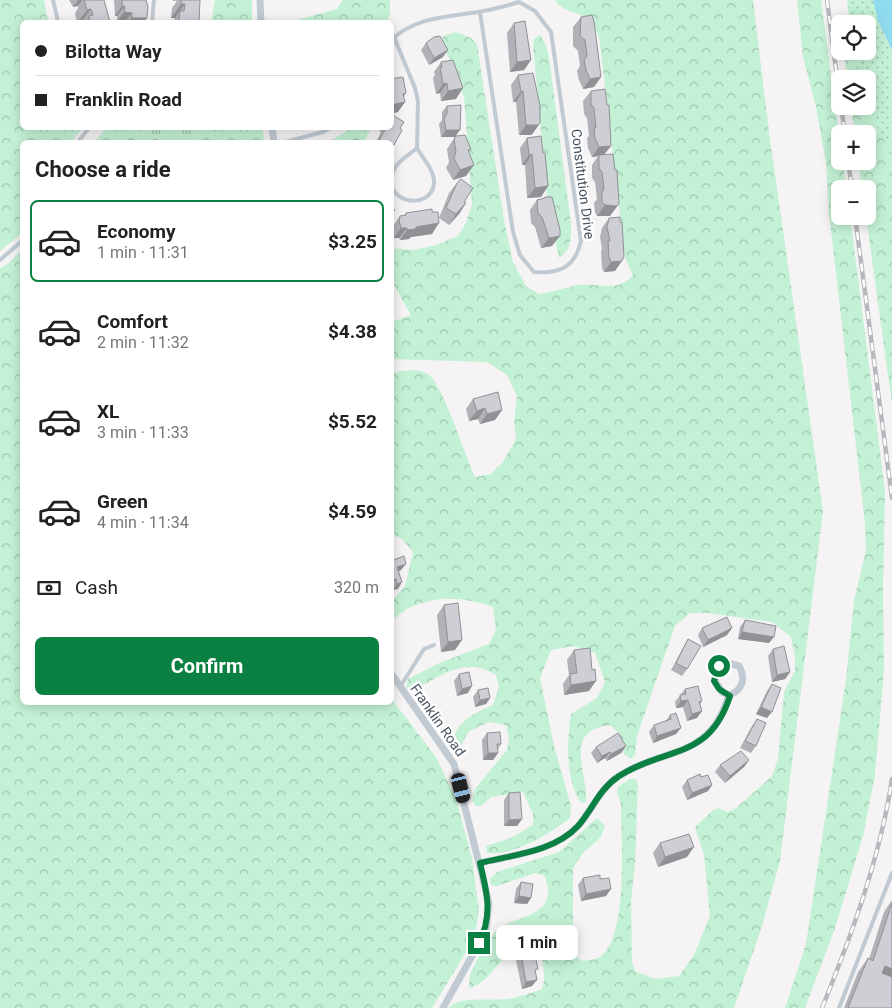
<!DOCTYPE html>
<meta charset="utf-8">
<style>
:root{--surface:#fff;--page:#f2f2f2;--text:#222;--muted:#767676;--line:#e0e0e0;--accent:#0b8043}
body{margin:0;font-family:Roboto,sans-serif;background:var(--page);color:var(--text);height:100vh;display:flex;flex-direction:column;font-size:19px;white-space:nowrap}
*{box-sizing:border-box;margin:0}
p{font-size:16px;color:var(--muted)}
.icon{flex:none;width:28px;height:28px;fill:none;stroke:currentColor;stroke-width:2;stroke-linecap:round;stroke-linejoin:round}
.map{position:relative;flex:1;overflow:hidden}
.side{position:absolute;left:20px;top:140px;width:374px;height:565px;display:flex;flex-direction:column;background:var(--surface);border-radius:8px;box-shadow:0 2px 12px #0003}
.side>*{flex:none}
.hud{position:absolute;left:20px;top:20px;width:374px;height:110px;border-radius:8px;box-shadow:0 2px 12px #0003;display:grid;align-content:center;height:110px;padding:0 15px;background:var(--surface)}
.controls{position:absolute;left:831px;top:15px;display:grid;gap:10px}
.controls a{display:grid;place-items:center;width:45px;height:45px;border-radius:8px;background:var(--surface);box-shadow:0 2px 12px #0003;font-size:25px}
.end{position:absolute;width:22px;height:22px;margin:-11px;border:6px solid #0b8043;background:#fff;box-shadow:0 0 0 2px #fff}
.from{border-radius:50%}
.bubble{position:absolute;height:35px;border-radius:8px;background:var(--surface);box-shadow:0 2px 12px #0003;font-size:16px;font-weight:700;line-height:35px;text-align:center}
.car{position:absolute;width:15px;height:30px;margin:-15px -8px;border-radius:6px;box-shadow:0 0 4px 1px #0007;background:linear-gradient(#222 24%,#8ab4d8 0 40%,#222 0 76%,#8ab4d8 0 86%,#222 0)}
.hud b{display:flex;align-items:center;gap:18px;height:48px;font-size:19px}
.hud b+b{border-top:1px solid var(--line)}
.hud i{width:12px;height:12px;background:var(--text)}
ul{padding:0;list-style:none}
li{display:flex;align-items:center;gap:15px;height:82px;margin:0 10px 8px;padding:0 5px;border:2px solid transparent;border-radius:8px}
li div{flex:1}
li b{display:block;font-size:19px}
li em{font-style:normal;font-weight:700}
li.on{border-color:var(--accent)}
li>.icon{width:45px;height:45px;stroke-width:1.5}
h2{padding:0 15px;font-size:22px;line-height:60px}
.pay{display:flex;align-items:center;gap:12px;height:55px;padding:0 15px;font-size:19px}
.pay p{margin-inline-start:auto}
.button{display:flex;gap:10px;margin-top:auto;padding:10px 15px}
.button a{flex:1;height:58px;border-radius:8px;background:var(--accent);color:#fff;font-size:20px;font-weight:700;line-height:58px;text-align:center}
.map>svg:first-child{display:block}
</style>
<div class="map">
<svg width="892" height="1008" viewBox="0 0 892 1008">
<defs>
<pattern id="grass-tufts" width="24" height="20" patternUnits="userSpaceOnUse" patternTransform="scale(1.25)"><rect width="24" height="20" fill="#c3f1d5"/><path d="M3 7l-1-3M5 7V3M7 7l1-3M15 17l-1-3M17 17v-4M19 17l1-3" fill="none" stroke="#a0c6b0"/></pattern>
<pattern id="forest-crowns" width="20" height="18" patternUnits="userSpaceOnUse" patternTransform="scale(1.25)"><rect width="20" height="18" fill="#c3f1d5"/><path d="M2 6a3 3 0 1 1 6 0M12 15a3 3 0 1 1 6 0" fill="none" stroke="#a0c6b0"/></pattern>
<pattern id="park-dots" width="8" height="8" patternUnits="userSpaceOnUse" patternTransform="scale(1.25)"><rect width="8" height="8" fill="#c3f1d5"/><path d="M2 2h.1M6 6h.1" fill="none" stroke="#a0c6b0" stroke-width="1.8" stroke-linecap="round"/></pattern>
</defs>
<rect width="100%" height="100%" fill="#f5f3f3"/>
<!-- grass -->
<path fill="url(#grass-tufts)" d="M137 128H202L197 138C175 150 156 139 137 128Z"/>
<!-- forest -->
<path fill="url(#forest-crowns)" d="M0 0H44L48 22H22V128H83L71 142H22V233L0 251Z
M215 0H252V22H211Z
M343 0H390V14L387 22H289L337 9Z
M555 0H753L769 132 823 511 780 861 762 926 734 1008H449C456 996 494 1001 508 999 520 997 531 993 542 989 545 980 544 974 543 966 543 959 541 956 535 954 500 942 494 983 469 988 469 983 469 977 471 972 475 963 492 932 500 927 521 915 561 915 544 875L535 873 497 886 491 885 490 879 497 872 559 852 597 818 605 826 601 837 583 853 573 868V954L582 961C587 960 596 960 600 957 629 937 621 837 621 805L617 792 618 787 630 779H636L638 785 635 863 631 902 632 962 635 971 655 979 679 976 694 955 710 916 704 855 695 827 712 811 718 808 728 812 735 809 772 776 778 759 784 692 795 671V657L791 637 772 622 708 613H690L675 626 637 736 635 755 631 759 624 754 619 733 610 725C562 731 588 771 586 802L581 803C565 779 567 741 571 714L597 698 605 682 595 653 574 646 551 650 540 678 554 746 571 806 570 818C552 833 511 857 487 853L486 846 511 838 533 825V814L523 792 491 797 481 806H476L472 801 475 789 507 750 509 739 506 725 489 722 468 732 457 754 451 746C455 723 473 713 493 705L499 687 496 675C467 656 440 675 414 691L406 688 408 679 437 664 489 644 496 630 493 607C465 597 439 595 411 607 404 610 398 616 391 620V602L405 586 413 552 401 538 391 534V373C403 371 418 367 429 375 443 386 466 457 475 477L491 474 502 463 516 439 514 421 517 396 507 375 487 362 391 359V322L411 315 391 280V248L414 250 436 245 458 236 466 223 472 204 464 97 455 70 442 45 443 36 456 32 471 38 477 44 504 220 513 262 526 286 539 294C552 292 564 288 578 285 597 282 618 294 633 275L625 258 599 36C596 31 593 25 590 21 578 10 566 15 555 0Z
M797 0H821L840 141V161H843L846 189H840V216H850L855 255 885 491 883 590 884 670 875 775 863 836 835 928 805 1008H785L806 944 846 680 854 601 866 550 865 523 829 213 826 163 816 107 803 57Z
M540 35 546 45 549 58 571 223C571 237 572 250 559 258L547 197 533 46 534 39Z
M844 51H866L868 79H847Z
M851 106H868L892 132V405L866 216 868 189H862L858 161H868V134H855Z
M106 128H137L163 142H94Z
M202 128H262L265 142H190L197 138Z
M351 128H371L364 142H329Z
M22 249V702H391V698L436 757 456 799 472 858 479 912 474 939 432 1008H0V268L8 264Z"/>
<!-- park -->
<path fill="url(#park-dots)" d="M847 0H873L878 21 892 50V155L866 106 868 79H858L854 51H868V24H850Z"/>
<!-- water -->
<path fill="#90daee" d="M873 0H892V50L878 21Z"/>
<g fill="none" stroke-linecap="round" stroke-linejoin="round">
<!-- lane -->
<path stroke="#c1cad2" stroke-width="4" d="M53 0 58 22
M152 22 154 0
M394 37 415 88 418 101 417 148C411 153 400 160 396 166 375 203 432 213 434 183 435 171 422 157 417 148
M391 40C416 17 446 17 478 12 492 10 506 6 519 2L535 11 551 32 581 241C575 267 560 274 534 272L520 255 513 232 480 12
M78 142 89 128
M285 142 323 132 331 128
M0 260 22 241
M400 687 424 649 434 645
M839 1008 892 873"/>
<!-- street -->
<path stroke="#c1cad2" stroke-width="7" d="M260 0 261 22
M272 128 274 142
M391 673 454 764 489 903 486 931 443 1008
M480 863C512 855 554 852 578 826 593 809 599 789 619 776 666 746 709 761 729 695 743 690 746 679 739 666L728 663 716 670 715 681 722 692 729 695"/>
<!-- rail casing -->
<g stroke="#b5b8bd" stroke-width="4.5">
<path id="rail" d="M827 0 840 100
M841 106 845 134
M848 161 852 189
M855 216 892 498
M822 1008C852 934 880 858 892 779"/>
</g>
<!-- rail -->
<use href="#rail" stroke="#fff" stroke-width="2.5" stroke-dasharray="8" stroke-linecap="butt"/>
</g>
<!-- wall -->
<path fill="#b0b2b7" d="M69 0H104L110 22H77L75 13 78 8V6L73 7Z
M114 0H144L147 18 144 22H117V16H115Z
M173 0H200L199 22H172L175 18H171L172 8 177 1H173Z
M581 17 601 77 594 87 583 89 579 80 577 71 580 66 578 51 573 46V27Z
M514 23 531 60 524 70 510 72 507 33Z
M426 43 443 57 429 65 421 50Z
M441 62 456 99 441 101 440 93 436 94 433 78 435 75 434 72Z
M518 75 540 123 533 133 531 135H519L516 102H513L511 85Z
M591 91 611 146 604 154 610 216H597L595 212 594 203 597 199 595 182 592 178V165L598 156 592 157 588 148 587 138 589 136 587 118 584 114 583 101Z
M447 106 456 137 471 149 469 152 466 176 453 180 446 168 449 162 447 149 455 137H441L439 124 442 120V112Z
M381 128H400L394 145 391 148V142H376L381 132 379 131Z
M527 138 548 186 541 197 527 198 525 165H522L520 148Z
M457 183 464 202 466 203 459 214 449 225 439 218 449 193Z
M545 197 552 246 541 248 535 227 531 223 530 210 537 200 543 199Z
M406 213 432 234 411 237 409 239 400 240 399 238H394L392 231 393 226 400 216H404Z
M609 218 615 271 604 272 602 268 601 251 602 249 600 237 602 228Z
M473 399 502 410 495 420 480 424 478 419 469 421 466 409Z
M391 561 401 570 399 571 398 589 392 590 391 587Z
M444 605 455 650 441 652 437 615Z
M745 620 769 643 738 639 740 627Z
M702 628H732L727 635 703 647 698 635Z
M688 639 687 669 682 676 671 670 684 646Z
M773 649 790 672 785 679 772 682 768 656Z
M574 650 589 691 564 695 563 684 569 675 567 660Z
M459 674 468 693 457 696 454 681Z
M772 684 767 718 756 714 767 691Z
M685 689 702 701 700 705 697 718 687 721 683 707 676 708 675 702Z
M478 690 490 698 486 704 475 707 473 697Z
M670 715 676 734 653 743 649 732 654 725 666 721Z
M757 719 756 746 751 753 740 748 752 726Z
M487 733 501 744 498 749V753L493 760H483L482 740Z
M626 746 621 753 607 761 605 758 597 763 591 753 596 747Z
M749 760 744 767 725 783 715 772 720 765Z
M701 777 712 785 708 791 687 800 682 787 687 780Z
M509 793 522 819 517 826H504V800Z
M660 843 687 857 658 867 653 853Z
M583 878 600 879 606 896 581 901 578 885Z
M521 882 531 898 527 904 514 903 516 889Z
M892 900V1008H844L858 972 868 958 869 959 884 912Z
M521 954 536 972 532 986 522 989 516 960Z"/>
<!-- shaded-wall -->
<path fill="#909195" d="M78 0H82L78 6 73 7Z
M181 4H185L175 18H171Z
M122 6H125L117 16H115Z
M91 9 81 22H78L87 10Z
M124 12 132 13 125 22H117Z
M132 18H147L144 22H128Z
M448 50 443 57 429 65 434 58Z
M531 60 524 70 510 72 517 62Z
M601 77 594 87 583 89 590 79Z
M447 83 440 93 436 94 443 84Z
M463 88 456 99 441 101 448 91Z
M523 91 516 102H513L521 92Z
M406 93 399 103 405 102 398 112 391 114V105L403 94Z
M540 123 533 133 531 135H519L526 125Z
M446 130H460L455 137H441Z
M611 146 603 156 599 155 598 156 592 157 599 147Z
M532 154 525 165H522L529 155Z
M474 165 466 176 453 180 460 170Z
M548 186 541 197 527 198 535 188Z
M466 203 459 214 449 225 456 214Z
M619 204 610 216H597L605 205Z
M439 223 432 234 411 237 409 239 400 240 407 230 416 227Z
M401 228H407L399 238H394Z
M560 236 552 246 541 248 549 238Z
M622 261 615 271 604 272 611 262Z
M485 408 478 419 469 421 477 411Z
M502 410 495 420 480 424 487 414Z
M406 564 401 570 392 574 397 567Z
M396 579 391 585V581Z
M402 582 398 589 392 590 397 584Z
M732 628 727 635 703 647 708 640Z
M742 632 774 637 769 643 738 639Z
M462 640 455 650 441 652 448 642Z
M790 672 785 679 772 682 777 675Z
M596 681 589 691 564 695 571 685Z
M472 686 468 693 457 696 462 689Z
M490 698 486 704 475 707 480 700Z
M688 700 683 707 676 708 681 701Z
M761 707 772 712 767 718 756 714Z
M702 711 697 718 687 721 692 714Z
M681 728 676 734 653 743 657 736Z
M626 746 621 753 607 761 611 754Z
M610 752 605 758 597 763 602 756Z
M488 753H498L493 760H483Z
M749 760 744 767 725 783 730 776Z
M712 785 708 791 687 800 692 793Z
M522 819 517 826H504L509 820Z
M694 847 687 857 658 867 665 857Z
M611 889 606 896 581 901 586 894Z
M519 896 531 898 527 904 514 903Z
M885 966 892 969V986L875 979Z
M537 980 532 986 522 989 526 982Z"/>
<!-- building -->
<path fill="#cdcfd5" stroke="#909195" d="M84 0H104L110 22H90L89 16 93 15 91 9 87 10Z
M122 0H146L148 7 147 18H132V13L124 12 125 6H122Z
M181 0H200L199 22H179L180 11H184L185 4H181Z
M592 15 594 21 601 77 590 79 586 70 584 60 587 56 585 40 580 36 581 17Z
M525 21 531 60 517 62 514 23Z
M440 36 448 50 434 58 426 43 434 37Z
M453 60 463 88 448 91 447 83 443 84 440 67H442L441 62Z
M533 73 540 106V123L538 125H526L523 91 521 92 518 75Z
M403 77 406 93 403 94 405 102 391 105V79Z
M605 89 607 105H609L611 146 599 147 595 138 594 128H596L594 108 591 104V91Z
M461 105 460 130H446L444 118 447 114V106Z
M391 114 404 122 400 128 402 130 394 145 391 144V142H378L386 128H391Z
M465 135 471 149 468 150 474 165 460 170 454 158 456 152 454 139 456 136Z
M541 136 543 153H545L548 186 535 188 532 154 529 155 527 138Z
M613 154 615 170H617L619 204 617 206 605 205 602 202V193L604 189 602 172 599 168V155Z
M461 179 473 188 464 202 466 203 456 214 446 208 457 183Z
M545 197H552L560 230V236L549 238 542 217 538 213 537 200 545 198Z
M391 206 395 210 391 213Z
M432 209V212H438L439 223 416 227V229L407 230V228H401L399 221 400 216 406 215V213Z
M620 217V222H622L624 256 622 261 611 262 609 257 608 241H610L607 227 609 218Z
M498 392 502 410 487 414 485 408 477 411 473 399Z
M404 556 406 564 397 567 402 582 397 584 396 579 391 581V561Z
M458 603 462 640 448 642 444 605Z
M727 617 732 628 708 640 702 628Z
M745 620 776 626 774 637 742 632Z
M688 639 701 646 687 669 676 663Z
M784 646 790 672 777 675 773 649Z
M590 648 592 670 595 669 596 681 571 685 570 674 577 673 574 650Z
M469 672 472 686 462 689 459 674Z
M772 684 781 688 772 712 761 707Z
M698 686 702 701 699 702 702 711 692 714 688 700 681 701 680 695 686 694 685 689Z
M488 688 490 698 480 700 478 690Z
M676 713 681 728 657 736 654 725 671 719 670 715Z
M757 719 766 723 756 746 745 741Z
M500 732 501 744H497L498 753H488L487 733Z
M618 733 626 746 611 754 610 752 602 756 596 747Z
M741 751 749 760 730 776 720 765Z
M700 774 701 777 708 775 712 785 692 793 687 780Z
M520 792 522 819 509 820V793Z
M689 834 694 847 665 857 660 843Z
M600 875V879L609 878 611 889 586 894 583 878Z
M521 882 533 884 531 898 519 896Z
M892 903V969L885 966 882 973 892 977V1008H848L868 958 873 961Z
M534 951 538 969 535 970 537 980 526 982 521 954Z"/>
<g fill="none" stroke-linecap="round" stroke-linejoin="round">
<!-- route -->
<path stroke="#0b8043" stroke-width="6" d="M479 943C493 915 487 892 480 863 512 855 554 852 578 826 593 809 599 789 619 776 666 746 709 761 730 696L719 689 714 681 719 666"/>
</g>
<g text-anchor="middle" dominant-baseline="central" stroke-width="5" stroke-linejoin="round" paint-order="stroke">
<!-- street labels -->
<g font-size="14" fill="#4a5661" stroke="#fff">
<text transform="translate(583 184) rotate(83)">Constitution Drive</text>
<text transform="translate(438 720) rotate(55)">Franklin Road</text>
</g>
</g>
</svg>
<div class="controls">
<a><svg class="icon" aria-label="locate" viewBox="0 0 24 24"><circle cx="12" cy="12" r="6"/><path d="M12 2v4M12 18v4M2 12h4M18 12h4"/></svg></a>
<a><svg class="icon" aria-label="layers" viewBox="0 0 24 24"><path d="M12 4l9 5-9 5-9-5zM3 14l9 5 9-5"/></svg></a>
<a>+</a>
<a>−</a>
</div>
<i class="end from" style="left:719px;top:666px"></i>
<i class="end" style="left:479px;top:943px"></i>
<div class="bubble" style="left:496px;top:925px;width:82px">1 min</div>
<i class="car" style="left:461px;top:788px;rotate:166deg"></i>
<div class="hud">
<b><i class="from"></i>Bilotta Way</b>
<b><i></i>Franklin Road</b>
</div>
<section class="side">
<h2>Choose a ride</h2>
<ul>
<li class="on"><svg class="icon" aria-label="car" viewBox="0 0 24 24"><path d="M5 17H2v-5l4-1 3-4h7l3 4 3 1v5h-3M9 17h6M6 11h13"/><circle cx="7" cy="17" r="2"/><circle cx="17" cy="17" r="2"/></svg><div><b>Economy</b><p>1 min · 11:31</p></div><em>$3.25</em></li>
<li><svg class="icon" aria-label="car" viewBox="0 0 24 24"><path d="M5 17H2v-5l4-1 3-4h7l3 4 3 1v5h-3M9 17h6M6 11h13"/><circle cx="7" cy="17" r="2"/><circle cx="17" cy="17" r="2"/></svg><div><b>Comfort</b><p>2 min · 11:32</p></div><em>$4.38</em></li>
<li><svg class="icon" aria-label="car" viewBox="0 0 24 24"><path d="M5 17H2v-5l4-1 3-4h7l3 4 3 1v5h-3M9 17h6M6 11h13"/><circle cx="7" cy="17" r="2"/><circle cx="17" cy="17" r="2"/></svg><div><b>XL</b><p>3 min · 11:33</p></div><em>$5.52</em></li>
<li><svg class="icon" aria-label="car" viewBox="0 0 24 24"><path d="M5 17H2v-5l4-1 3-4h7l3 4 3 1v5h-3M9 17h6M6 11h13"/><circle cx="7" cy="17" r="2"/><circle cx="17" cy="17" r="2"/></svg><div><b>Green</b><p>4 min · 11:34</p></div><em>$4.59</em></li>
</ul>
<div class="pay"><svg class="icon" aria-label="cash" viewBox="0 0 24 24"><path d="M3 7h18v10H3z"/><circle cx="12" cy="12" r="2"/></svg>Cash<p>320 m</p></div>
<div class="button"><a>Confirm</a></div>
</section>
</div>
